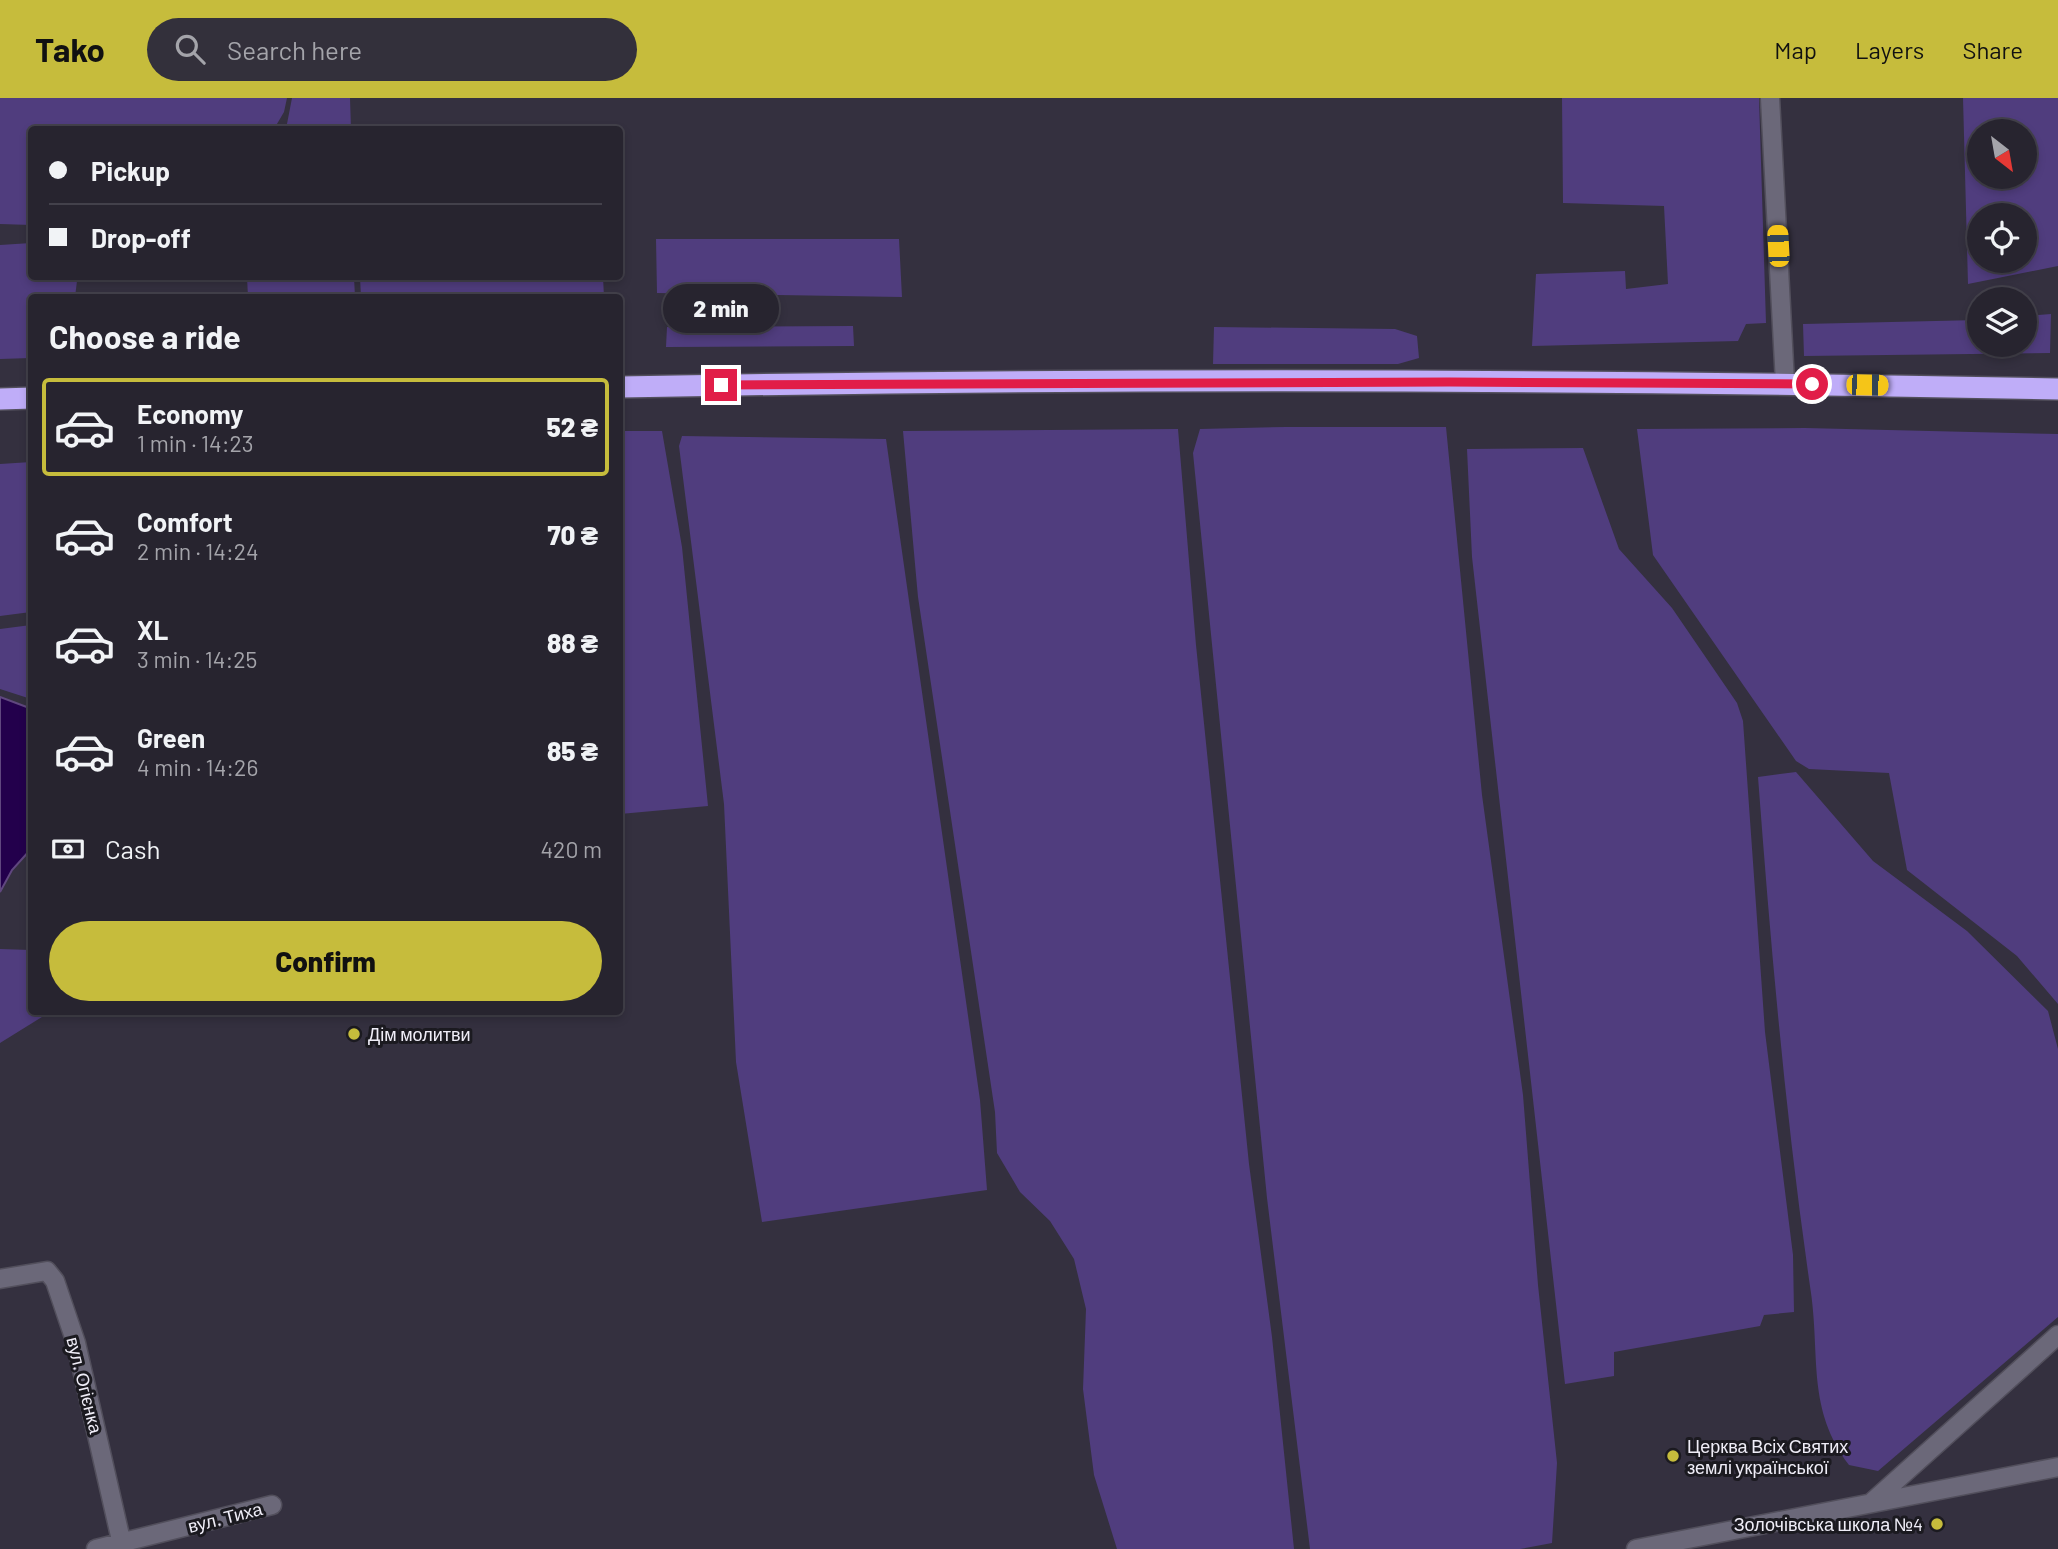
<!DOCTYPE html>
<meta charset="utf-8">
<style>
:root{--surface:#27242f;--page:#33303b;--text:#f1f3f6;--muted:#a4a4aa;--line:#43414b;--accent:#c6bc3c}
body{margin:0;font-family:Barlow,sans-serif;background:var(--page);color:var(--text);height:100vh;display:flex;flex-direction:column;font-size:26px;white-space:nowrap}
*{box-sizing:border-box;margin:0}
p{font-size:23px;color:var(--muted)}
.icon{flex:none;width:38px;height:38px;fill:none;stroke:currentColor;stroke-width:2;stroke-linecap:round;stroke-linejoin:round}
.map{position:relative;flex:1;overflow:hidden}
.details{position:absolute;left:28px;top:196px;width:595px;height:721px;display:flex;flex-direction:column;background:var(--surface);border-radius:7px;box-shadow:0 4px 10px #0003,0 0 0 2px var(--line)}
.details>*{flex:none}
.top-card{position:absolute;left:28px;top:28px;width:595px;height:154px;border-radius:7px;box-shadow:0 4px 10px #0003,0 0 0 2px var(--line);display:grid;align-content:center;height:154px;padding:0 21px;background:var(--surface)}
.needle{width:46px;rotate:149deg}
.controls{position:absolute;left:1967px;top:21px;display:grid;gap:14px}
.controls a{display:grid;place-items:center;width:70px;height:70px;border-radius:50%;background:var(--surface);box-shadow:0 4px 10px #0003,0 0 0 2px var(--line);font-size:35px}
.end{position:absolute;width:32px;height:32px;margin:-16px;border:9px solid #e11d48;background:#fff;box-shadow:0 0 0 4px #fff}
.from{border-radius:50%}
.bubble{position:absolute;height:49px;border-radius:24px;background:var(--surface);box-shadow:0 4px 10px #0003,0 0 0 2px var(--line);font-size:23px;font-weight:800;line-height:49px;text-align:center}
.car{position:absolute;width:21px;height:42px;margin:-21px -10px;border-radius:9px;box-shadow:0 0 5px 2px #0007;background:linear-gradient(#f5c518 24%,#345 0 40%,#f5c518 0 76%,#345 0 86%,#f5c518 0)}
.top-card b{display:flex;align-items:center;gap:24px;height:66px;font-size:26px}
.top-card b+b{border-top:2px solid var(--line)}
.top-card i{width:18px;height:18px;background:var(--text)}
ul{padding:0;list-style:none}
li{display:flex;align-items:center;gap:21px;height:98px;margin:0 14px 10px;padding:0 7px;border:4px solid transparent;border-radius:7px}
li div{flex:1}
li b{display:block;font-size:26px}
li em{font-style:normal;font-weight:800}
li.selected{border-color:var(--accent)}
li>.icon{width:63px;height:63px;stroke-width:1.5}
h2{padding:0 21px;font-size:32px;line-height:84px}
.pay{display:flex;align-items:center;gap:18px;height:77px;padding:0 21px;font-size:26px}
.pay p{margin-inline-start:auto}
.action{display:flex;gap:14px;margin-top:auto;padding:14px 21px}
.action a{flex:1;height:80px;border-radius:42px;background:var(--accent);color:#111;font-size:28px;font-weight:800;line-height:80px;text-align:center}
header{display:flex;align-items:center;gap:42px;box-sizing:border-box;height:98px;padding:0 35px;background:var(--accent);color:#111}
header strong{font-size:33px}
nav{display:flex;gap:38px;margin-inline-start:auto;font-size:24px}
.search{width:490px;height:63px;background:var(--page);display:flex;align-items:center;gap:18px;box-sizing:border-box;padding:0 24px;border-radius:38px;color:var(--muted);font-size:26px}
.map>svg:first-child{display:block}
</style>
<header>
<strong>Tako</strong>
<div class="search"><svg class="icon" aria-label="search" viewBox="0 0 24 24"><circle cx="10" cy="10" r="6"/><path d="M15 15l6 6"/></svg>Search here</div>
<nav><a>Map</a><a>Layers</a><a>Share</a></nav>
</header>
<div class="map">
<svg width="2058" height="1451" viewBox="0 0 2058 1451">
<rect width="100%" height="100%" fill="#34303f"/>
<!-- green -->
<path fill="#503d7e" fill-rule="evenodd" d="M0 0H287L284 14 274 31 32 32 31 127 0 126Z
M292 0H350L351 31H286Z
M1562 0H1759L1766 225 1746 226 1738 243 1532 248 1536 176 1625 173 1626 191 1668 186 1664 108 1563 105Z
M1963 0H2058V168L1968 186ZM1979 33H2025V79H1979ZM1979 117H2025V163H1979Z
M656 141H899L902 199 657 195Z
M31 145 32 178 74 179 77 183 75 199 32 200 31 260 0 261V147Z
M247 179H354L355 199H248Z
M360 179H603L604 199H361Z
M2051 216 2050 255 1804 258 1803 226 1979 222V247H2025V218Z
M853 228 854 248 666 249 667 229Z
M1214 229 1395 231 1417 238 1419 260 1398 266H1213Z
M1286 329H1446L1482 697 1523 997 1538 1187 1557 1365 1552 1445 1520 1451H1310L1267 1100 1193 355 1200 331Z
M1805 330 2058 336V906L2017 858 1907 772 1889 675 1809 671 1796 663 1653 457 1637 331Z
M1178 331 1196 547 1249 1066 1272 1239 1294 1451H1117L1094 1377 1083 1291 1086 1211 1074 1161 1050 1123 1020 1094 997 1055 995 1014 918 499 903 333Z
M620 333H662L682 449 708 708 620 716Z
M682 338 886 341 980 1002 987 1092 762 1124 736 964 724 706 679 348Z
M1583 350 1619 451 1672 510 1737 605 1743 623 1765 934 1793 1157 1794 1214 1764 1217 1760 1228 1614 1254V1278L1565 1286 1472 459 1467 351Z
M31 364V514L0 518V366Z
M31 527H32L31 601 0 591V531Z
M1796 674 1873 763 1967 833 2048 913 2058 951V1219L1878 1373 1849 1367C1807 1311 1820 1260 1811 1195 1786 1024 1771 852 1758 679Z
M0 851 31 852 32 914H50L0 945Z"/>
<!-- water -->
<path fill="#23004c" stroke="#60477f" stroke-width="2" d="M0 599 32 611 31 751 12 772 0 794Z"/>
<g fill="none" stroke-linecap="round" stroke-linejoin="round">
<!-- minor casing -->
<g stroke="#524f5c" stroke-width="21">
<path id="minor" d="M1770 0 1785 285
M0 1181 47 1173 55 1183 76 1245 123 1451
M1871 1405 2058 1237
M96 1451 272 1407
M1636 1451 2058 1369"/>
</g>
<!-- highway casing -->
<g stroke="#524f5c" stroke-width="24">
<path id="highway" d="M620 289C1099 280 1579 281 2058 291
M0 301 32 300"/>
</g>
<!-- minor -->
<use href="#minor" stroke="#6b6879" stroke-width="18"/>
<!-- highway -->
<use href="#highway" stroke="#bfadf8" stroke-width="21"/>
</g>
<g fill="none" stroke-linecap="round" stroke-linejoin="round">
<!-- route -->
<path stroke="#e11d48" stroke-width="9" d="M721 287 1449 284 1812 286"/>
</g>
<!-- markers -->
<g fill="#c6bc3c" stroke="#1b1a20" stroke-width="2.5">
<circle cx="354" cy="936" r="7"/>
<circle cx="1673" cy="1358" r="7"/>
<circle cx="1937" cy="1426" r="7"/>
</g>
<g text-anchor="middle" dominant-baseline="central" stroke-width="6" stroke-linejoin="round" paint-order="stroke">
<!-- poi labels -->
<g font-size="18" fill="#efedf7" stroke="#1b1a20" text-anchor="start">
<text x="368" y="936">Дім молитви</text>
<text x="1687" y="1348">Церква Всіх Святих<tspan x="1687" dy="21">землі української</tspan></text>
<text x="1923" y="1426" text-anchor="end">Золочівська школа №4</text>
</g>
<!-- street labels -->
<g font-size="18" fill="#efedf7" stroke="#1b1a20">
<text transform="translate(85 1287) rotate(76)">вул. Огієнка</text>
<text transform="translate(225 1419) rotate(-14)">вул. Тиха</text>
</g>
</g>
</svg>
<div class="controls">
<a><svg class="needle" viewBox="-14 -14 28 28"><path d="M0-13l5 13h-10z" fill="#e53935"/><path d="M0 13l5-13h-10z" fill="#a4a4aa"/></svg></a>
<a><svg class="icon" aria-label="locate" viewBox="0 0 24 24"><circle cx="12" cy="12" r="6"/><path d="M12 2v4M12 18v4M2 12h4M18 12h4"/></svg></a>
<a><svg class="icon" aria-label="layers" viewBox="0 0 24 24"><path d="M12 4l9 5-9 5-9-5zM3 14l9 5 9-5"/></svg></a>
</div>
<i class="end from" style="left:1812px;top:286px"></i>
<i class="end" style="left:721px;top:287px"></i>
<div class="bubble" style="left:663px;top:186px;width:116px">2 min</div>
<i class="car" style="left:1778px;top:148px;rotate:357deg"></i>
<i class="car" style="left:1867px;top:287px;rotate:91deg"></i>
<div class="top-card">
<b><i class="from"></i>Pickup</b>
<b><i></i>Drop-off</b>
</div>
<section class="details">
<h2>Choose a ride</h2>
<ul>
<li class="selected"><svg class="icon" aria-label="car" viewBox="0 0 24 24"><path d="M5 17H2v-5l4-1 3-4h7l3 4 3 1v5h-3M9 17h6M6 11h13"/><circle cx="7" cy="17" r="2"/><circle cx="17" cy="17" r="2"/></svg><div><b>Economy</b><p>1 min · 14:23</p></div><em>52 ₴</em></li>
<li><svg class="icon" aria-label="car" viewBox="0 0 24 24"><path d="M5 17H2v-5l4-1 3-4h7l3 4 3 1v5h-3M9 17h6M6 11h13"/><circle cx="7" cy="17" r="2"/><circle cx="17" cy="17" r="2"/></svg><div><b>Comfort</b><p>2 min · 14:24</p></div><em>70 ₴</em></li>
<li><svg class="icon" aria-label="car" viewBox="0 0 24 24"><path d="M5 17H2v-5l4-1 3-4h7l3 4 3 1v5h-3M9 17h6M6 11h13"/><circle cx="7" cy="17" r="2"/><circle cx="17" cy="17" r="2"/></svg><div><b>XL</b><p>3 min · 14:25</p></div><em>88 ₴</em></li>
<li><svg class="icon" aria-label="car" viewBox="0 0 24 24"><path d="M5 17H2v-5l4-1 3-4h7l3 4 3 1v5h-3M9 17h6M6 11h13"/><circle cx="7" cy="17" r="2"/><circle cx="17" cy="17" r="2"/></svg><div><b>Green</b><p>4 min · 14:26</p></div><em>85 ₴</em></li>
</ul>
<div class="pay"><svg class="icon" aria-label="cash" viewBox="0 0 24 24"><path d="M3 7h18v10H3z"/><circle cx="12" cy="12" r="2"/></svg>Cash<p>420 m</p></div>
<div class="action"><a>Confirm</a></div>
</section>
</div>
